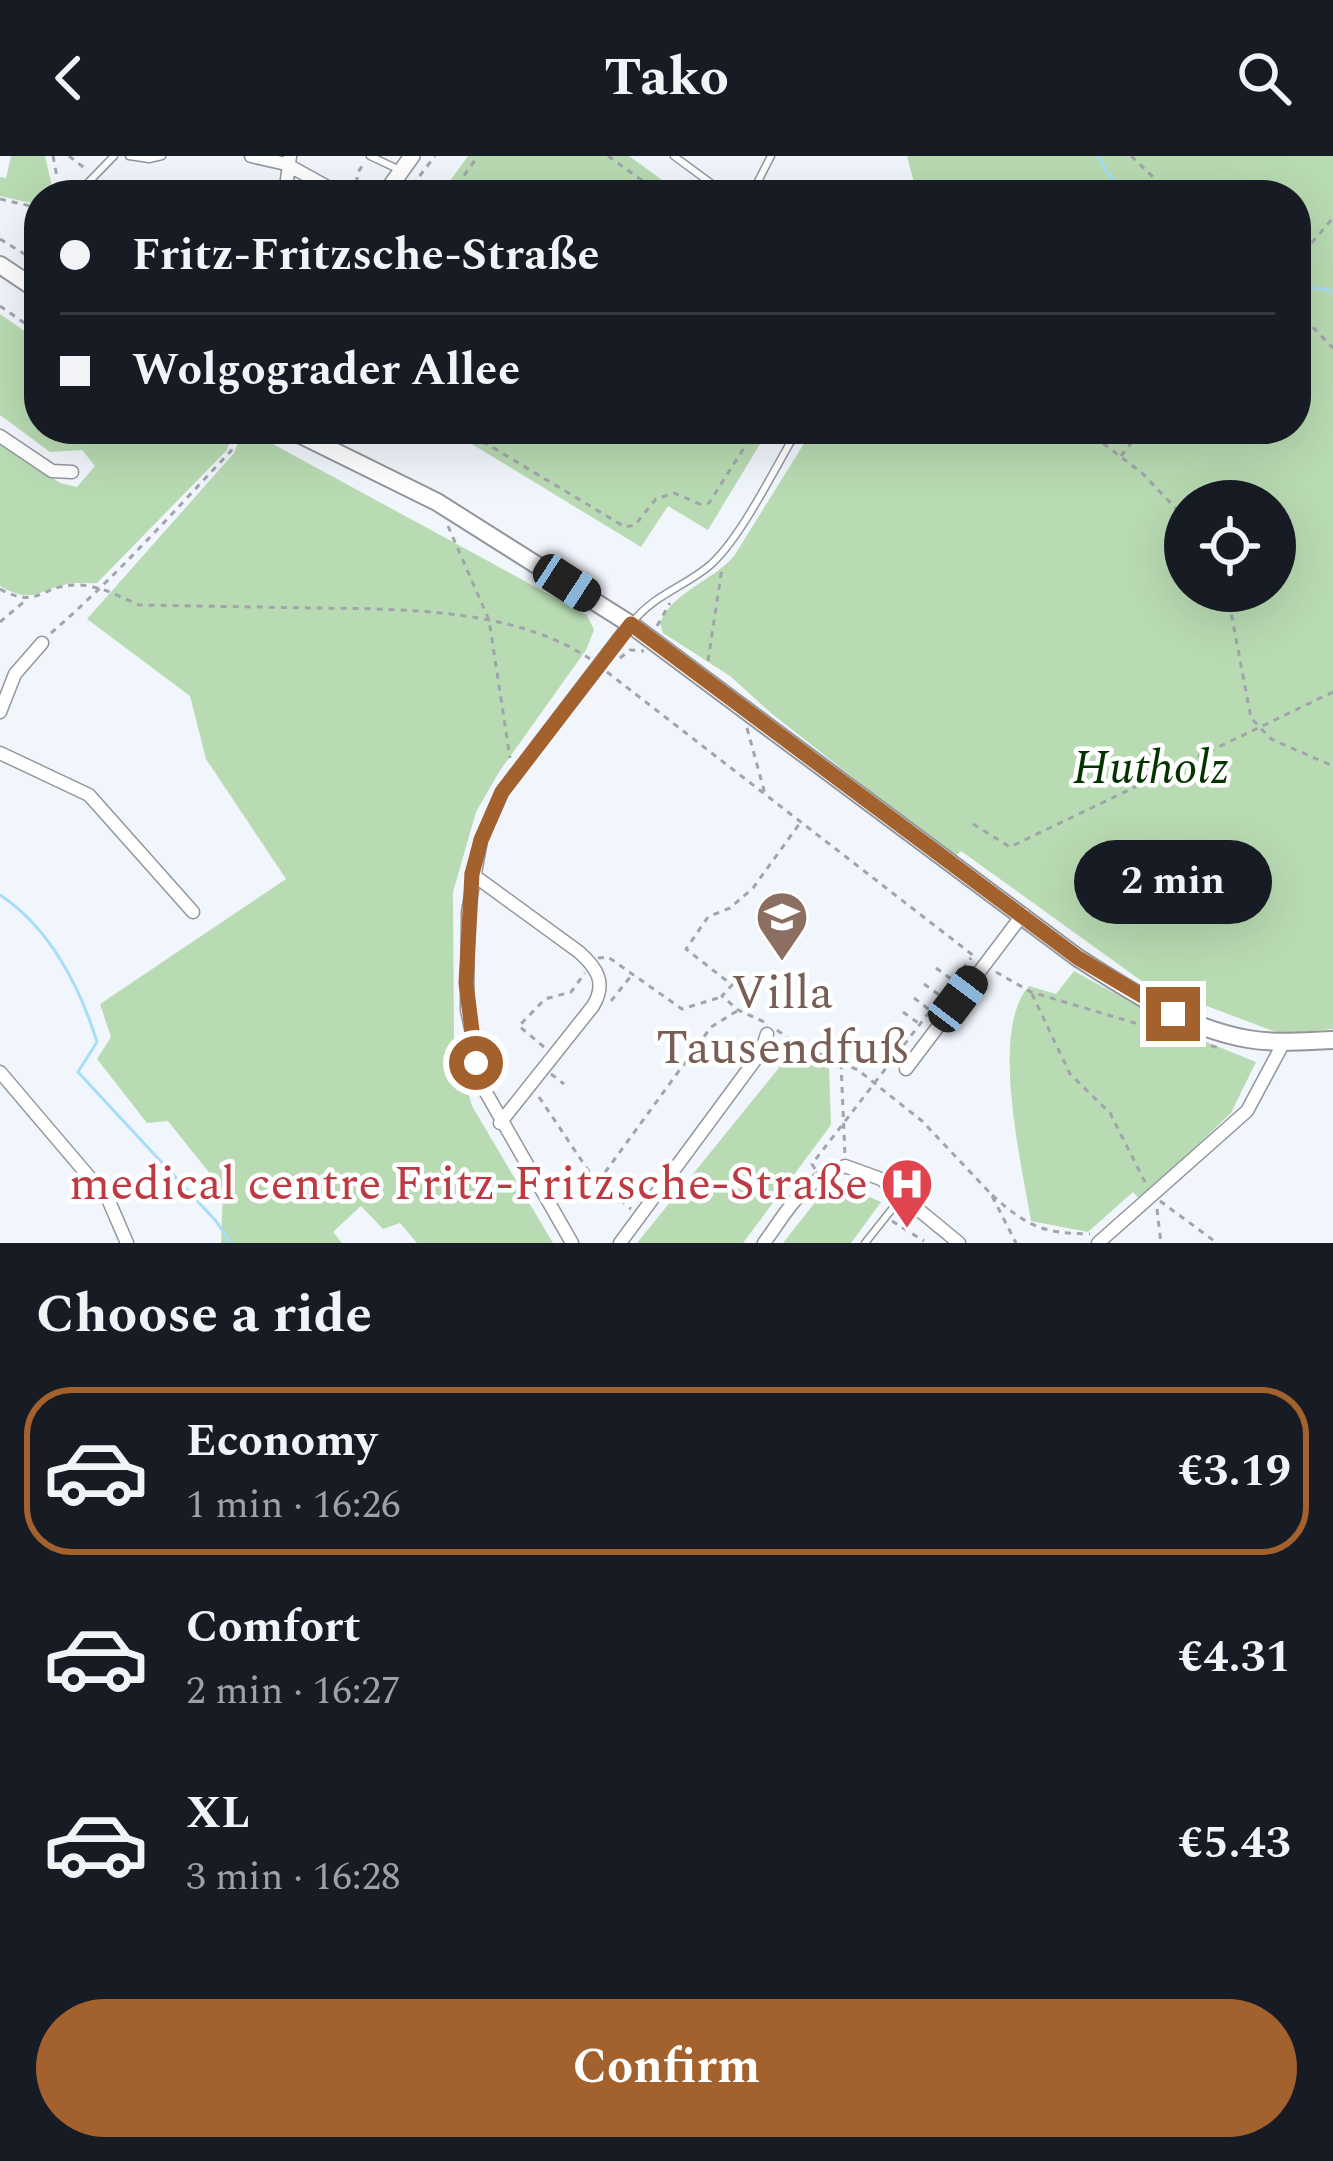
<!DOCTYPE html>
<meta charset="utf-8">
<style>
:root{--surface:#171b24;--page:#20242c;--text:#f1f3f6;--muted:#9ea1a6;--line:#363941;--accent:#a3612d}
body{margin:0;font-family:Spectral,serif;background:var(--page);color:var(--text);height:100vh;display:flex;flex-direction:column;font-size:45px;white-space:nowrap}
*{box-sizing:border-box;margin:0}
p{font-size:39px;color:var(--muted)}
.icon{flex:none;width:66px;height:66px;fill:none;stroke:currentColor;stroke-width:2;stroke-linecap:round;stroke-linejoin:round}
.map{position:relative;height:1087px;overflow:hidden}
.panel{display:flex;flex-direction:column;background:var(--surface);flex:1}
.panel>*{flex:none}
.hud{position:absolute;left:24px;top:24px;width:1287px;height:264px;border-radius:48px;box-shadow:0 12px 48px #0002;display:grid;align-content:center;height:264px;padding:0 36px;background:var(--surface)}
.controls{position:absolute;left:1164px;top:324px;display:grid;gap:24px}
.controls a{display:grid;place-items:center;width:132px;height:132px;border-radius:50%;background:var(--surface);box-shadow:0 12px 48px #0002;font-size:60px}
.end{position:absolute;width:54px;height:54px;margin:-27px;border:15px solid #a3612d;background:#fff;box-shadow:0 0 0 6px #fff}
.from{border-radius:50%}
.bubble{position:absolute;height:84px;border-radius:42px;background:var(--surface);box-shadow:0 12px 48px #0002;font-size:39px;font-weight:700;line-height:84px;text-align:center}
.car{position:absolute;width:36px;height:72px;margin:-36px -18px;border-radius:15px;box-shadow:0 0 9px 3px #0007;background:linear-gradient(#222 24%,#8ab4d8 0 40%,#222 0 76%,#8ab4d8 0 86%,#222 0)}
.hud b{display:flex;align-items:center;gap:42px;height:114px;font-size:45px}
.hud b+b{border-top:3px solid var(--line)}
.hud i{width:30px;height:30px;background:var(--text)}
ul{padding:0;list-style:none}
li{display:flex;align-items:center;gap:36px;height:168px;margin:0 24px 18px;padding:0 12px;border:6px solid transparent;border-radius:48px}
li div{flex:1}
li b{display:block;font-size:45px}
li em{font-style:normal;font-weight:700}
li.on{border-color:var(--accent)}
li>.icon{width:108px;height:108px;stroke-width:1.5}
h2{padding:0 36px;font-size:54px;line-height:144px}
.primary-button{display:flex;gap:24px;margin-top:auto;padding:24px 36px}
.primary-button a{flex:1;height:138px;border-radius:72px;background:var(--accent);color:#fff;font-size:48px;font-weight:700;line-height:138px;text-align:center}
header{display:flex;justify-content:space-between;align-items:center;height:156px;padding:0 36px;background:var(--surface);font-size:54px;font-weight:700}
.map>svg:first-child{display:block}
</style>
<header><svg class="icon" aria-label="back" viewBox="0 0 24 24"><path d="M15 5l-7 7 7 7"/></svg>Tako<svg class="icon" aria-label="search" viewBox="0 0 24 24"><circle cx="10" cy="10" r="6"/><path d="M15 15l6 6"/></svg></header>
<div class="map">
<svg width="1333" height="1087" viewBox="0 0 1333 1087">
<rect width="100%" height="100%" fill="#f1f6fd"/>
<!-- green -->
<path fill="#b9dbb3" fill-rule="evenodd" d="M11 0H45L54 39H39V49L0 40V21L6 22Z
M468 0H629L683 39H440Z
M907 0H1333V873L1281 878 1143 826 961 695 954 701 771 557 730 520 663 477 660 467C672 436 713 425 734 400L813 273H1296V39H917ZM1185 345H1275V435H1185Z
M0 158 39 185V273H207L230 285 227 294 97 427C86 428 77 426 67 428 35 436 33 448 0 430V287L60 327 77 331 95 310 82 294 50 296 0 259Z
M447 273H769L708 374 668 350 641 391Z
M260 281 587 459 594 474 586 494 499 616 476 656 453 736 454 886 472 950 553 1087H417L400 1067 383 1073 361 1050 333 1076 342 1087H221L223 1034 168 965 147 967 97 903 111 881 100 848 286 723 206 603 190 540 87 463 234 297 239 284Z
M1074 815 1192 880 1256 906 1231 957 1140 1044 1133 1036 1088 1076 1031 1065C1022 1009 989 874 1029 830L1056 838Z
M787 902 829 912 831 969 743 1087H637Z
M851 1033 881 1046 851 1087H783L820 1040Z"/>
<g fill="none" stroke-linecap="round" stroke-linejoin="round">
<!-- stream -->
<path stroke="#a5def6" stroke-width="3" d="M1098 0 1106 15 1129 39
M1296 129 1333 135
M0 739C50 772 80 831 97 886L78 916 216 1065 231 1087"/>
<!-- service casing -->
<g stroke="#92969d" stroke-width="9">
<path id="service" d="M129 0 149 3 162 0
M370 0 400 14
M674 0 727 39
M76 39 114 0
M751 39 771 0
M632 467C652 440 684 431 709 410 740 384 776 310 798 273
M865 1087 900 1043"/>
</g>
<!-- minor casing -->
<g stroke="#92969d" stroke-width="15">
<path id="minor" d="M251 0 286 8 342 39
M285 39 290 0
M0 280 52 315 72 316
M0 556 15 518 42 487
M0 597 89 639 193 756
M472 718 579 796C597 812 607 827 593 850L500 967
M906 913 1023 758
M0 916 108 1043 127 1087
M572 1087 484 933 467 854 468 756 481 684 502 636 630 468
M620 1087 761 896 767 878
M764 1087C791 1050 800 1027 845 1010L881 1023 959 1087
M1098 1087 1247 955 1284 886"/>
</g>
<!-- tertiary casing -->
<g stroke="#92969d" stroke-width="18">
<path id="tertiary" d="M384 39 412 0"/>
</g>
<!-- secondary casing -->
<g stroke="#92969d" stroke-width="20">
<path id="secondary" d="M0 109 39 135
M289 273 437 346 630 468 1078 802C1130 835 1185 872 1248 883 1276 888 1305 885 1333 884"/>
</g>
<!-- path -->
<path stroke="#a1a4aa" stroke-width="3" stroke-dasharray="6 6" stroke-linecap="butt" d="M53 0 57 21
M69 0 87 14
M608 0 662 39
M1131 0 1172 39
M357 39V18L364 7
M405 39 435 0
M450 39 478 0
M0 43 39 52
M0 83 39 107
M1296 105 1333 62
M0 150 39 177
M1296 154 1333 192
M213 273 234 281
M462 273 625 371 635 369 656 343 674 337 700 348 709 347 756 273
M1084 273 1142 317 1185 362
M263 276 278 281
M1121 300 1142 273
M448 370 489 464 510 602
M0 433C38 454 40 430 74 429 97 428 119 440 139 449 197 450 256 451 314 452 401 453 514 452 590 503
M1227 435 1251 562 1271 583 1333 610
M0 466 26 444
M657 470 670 447
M51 477C116 421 172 357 231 295L235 281 264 273
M620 502 630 494 644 495
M708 505 722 412
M607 516 974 800
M747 572 765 638
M973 668 1010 691 1333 536
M598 802 608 801 682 853 721 841
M936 812 954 825
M996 816 1031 836 1219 892
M924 828 942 841
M1032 838 1070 918 1110 957 1146 1028
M914 842 931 855
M611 845 631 820
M903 856 921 869
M764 866 738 854 722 840 732 829 686 793 708 761 730 752 753 732 800 667
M893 871 910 884
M777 874 797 889 858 914 922 965 991 1038 1016 1087
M544 891 519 870 545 843 571 836 585 817
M841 907 845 1000
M551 918 564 928
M539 941 592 1020 631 1053
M815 1013 812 1008 971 802
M598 1026 711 871 737 855
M992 1039C1028 1071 1042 1077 1090 1078
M1160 1045 1217 1087
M1157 1053 1161 1087
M892 1065 924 1085"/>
<!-- service -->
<use href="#service" stroke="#fff" stroke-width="6"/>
<!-- minor -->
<use href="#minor" stroke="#fff" stroke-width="12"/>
<!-- tertiary -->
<use href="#tertiary" stroke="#fff" stroke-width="15"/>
<!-- secondary -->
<use href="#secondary" stroke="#fff" stroke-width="16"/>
</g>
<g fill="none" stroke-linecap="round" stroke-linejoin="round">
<!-- route -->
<path stroke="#a3612d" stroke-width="15" d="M476 907 466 827 472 718 481 684 502 636 631 468 1078 802 1173 858"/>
</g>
<!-- icons -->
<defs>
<g id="school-pin" transform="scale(2.7)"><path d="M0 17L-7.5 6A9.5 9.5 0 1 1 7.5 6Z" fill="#8d6e63" stroke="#fff"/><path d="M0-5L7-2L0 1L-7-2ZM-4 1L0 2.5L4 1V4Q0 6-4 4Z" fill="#fff"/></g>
<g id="hospital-pin" transform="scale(2.7)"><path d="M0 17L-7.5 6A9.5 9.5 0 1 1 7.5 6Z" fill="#e0444e" stroke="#fff"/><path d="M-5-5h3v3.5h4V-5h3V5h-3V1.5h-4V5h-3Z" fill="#fff"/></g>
</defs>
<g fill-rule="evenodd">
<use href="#school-pin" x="782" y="761"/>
<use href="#hospital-pin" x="907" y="1028"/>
</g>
<g text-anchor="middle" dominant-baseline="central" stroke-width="9" stroke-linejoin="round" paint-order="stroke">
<!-- park labels -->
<g font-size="48" font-style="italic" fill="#033400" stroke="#fff">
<text x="1151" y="612">Hutholz</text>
</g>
<!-- education labels -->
<g font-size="48" fill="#785e54" stroke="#fff">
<text x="782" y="837">Villa<tspan x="782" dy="55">Tausendfuß</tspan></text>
</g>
<!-- health labels -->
<g font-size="48" fill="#be3a42" stroke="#fff" text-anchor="end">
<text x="868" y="1028">medical centre Fritz-Fritzsche-Straße</text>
</g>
</g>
</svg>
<div class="controls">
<a><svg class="icon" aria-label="locate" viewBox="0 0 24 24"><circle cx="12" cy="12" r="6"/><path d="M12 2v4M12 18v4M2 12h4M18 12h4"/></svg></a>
</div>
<i class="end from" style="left:476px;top:907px"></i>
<i class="end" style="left:1173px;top:858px"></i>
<div class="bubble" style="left:1074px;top:684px;width:198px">2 min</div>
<i class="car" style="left:567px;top:427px;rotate:123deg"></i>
<i class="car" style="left:958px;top:843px;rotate:37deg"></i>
<div class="hud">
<b><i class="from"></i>Fritz-Fritzsche-Straße</b>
<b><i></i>Wolgograder Allee</b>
</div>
</div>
<section class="panel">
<h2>Choose a ride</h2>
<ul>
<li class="on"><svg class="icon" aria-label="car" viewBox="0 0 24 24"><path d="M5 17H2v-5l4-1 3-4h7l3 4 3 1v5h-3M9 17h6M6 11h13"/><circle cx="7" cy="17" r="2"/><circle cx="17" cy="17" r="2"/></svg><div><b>Economy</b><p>1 min · 16:26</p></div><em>€3.19</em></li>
<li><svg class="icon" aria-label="car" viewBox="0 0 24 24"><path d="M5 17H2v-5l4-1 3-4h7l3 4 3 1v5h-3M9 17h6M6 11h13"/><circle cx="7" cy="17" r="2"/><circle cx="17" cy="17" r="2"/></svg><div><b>Comfort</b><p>2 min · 16:27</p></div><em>€4.31</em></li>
<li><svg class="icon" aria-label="car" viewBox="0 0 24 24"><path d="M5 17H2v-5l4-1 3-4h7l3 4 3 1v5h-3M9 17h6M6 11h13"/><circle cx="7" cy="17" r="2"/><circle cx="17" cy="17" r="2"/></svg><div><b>XL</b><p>3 min · 16:28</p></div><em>€5.43</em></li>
</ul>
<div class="primary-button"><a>Confirm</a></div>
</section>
